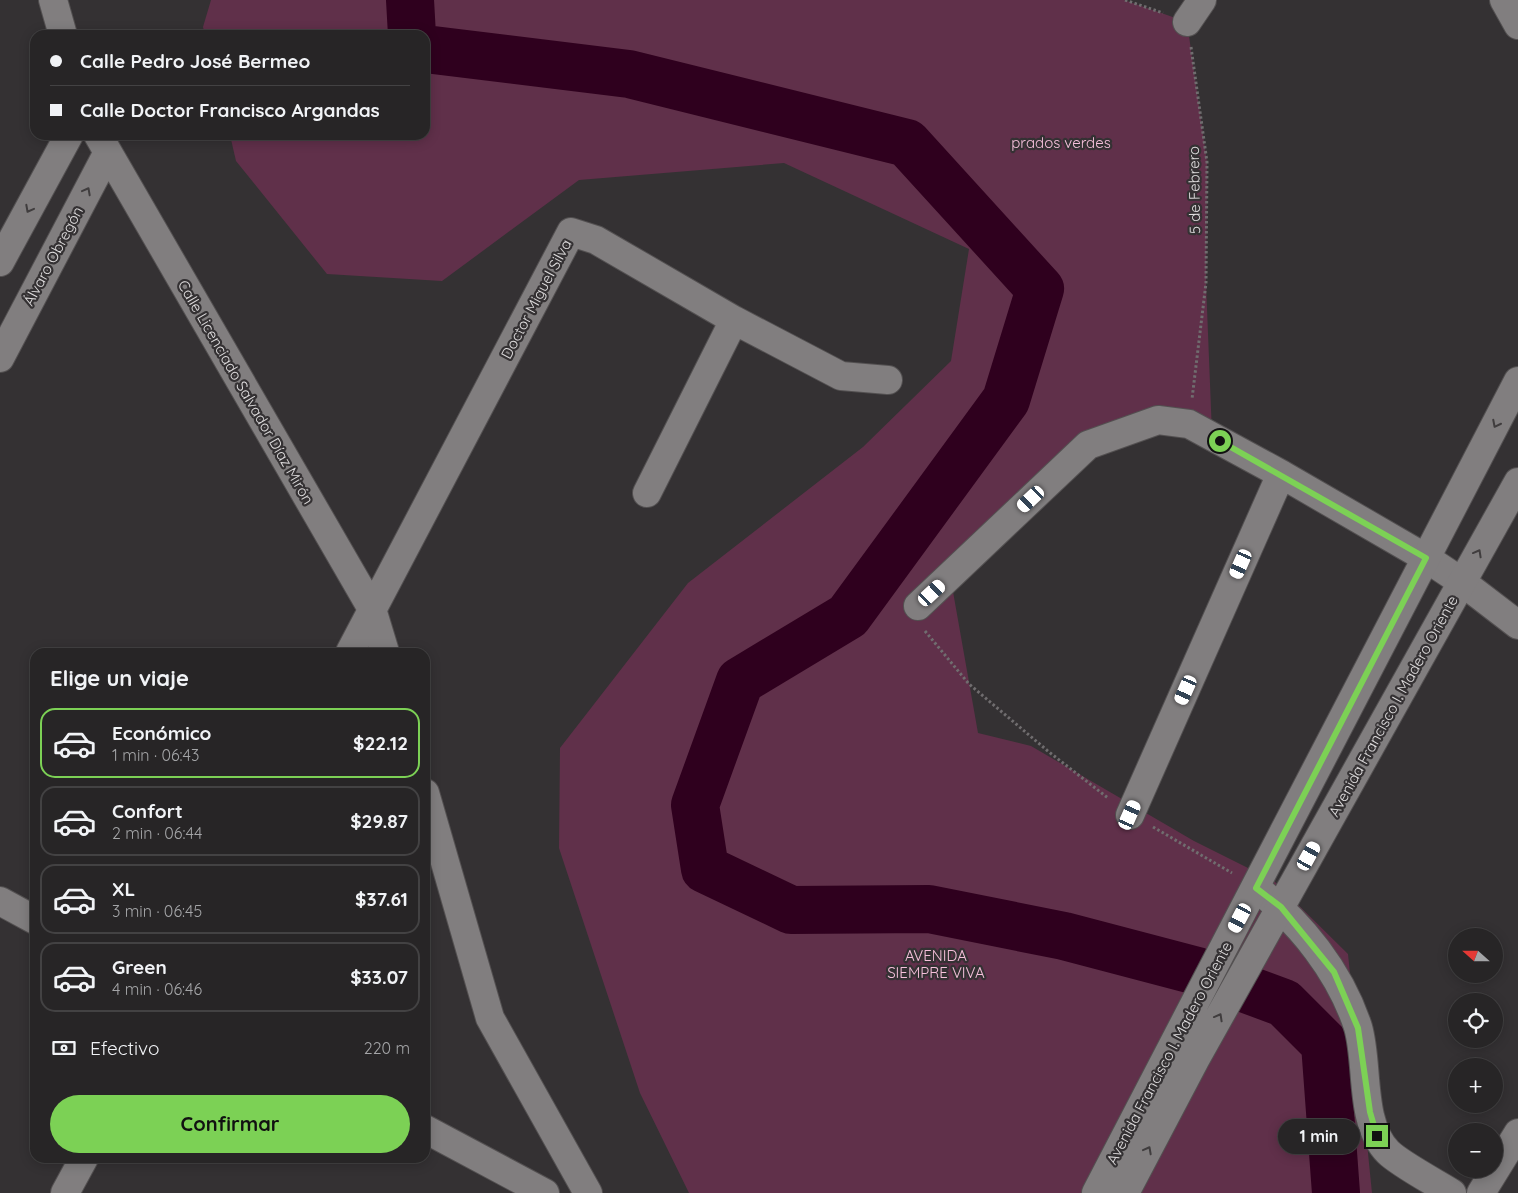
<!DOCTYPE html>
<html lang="es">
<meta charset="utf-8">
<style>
:root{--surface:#272526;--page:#2f2d2e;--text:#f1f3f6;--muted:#a4a5a7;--line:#434243;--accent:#7cd155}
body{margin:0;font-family:Quicksand,sans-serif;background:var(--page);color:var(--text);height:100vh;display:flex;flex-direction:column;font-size:19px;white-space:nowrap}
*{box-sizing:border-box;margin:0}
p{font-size:16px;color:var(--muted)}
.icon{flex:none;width:28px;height:28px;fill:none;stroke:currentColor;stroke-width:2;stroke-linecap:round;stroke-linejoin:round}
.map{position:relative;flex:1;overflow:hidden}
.details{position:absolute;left:30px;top:648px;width:400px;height:515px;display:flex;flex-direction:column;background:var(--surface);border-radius:15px;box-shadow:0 2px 12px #0003,0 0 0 1px var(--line)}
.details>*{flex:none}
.hud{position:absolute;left:30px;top:30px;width:400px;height:110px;border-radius:15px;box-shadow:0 2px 12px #0003,0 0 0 1px var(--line);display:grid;align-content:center;height:110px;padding:0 20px;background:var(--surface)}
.needle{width:32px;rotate:291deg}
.fabs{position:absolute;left:1448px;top:928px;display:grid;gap:10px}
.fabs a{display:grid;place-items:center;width:55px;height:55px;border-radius:50%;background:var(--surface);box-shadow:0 2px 12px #0003,0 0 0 1px var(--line);font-size:25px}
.end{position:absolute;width:22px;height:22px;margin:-11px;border:6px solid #7cd155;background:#111;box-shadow:0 0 0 2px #111}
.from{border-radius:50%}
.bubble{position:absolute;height:35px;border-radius:18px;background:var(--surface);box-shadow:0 2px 12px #0003,0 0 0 1px var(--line);font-size:16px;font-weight:700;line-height:35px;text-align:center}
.car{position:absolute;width:15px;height:30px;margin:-15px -8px;border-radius:6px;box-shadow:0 0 4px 1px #0007;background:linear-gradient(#fff 24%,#345 0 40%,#fff 0 76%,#345 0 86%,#fff 0)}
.hud b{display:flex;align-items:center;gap:18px;height:48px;font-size:19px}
.hud b+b{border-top:1px solid var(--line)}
.hud i{width:12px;height:12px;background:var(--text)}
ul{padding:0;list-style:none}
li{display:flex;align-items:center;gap:15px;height:70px;margin:0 10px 8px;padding:0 10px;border:2px solid var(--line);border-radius:15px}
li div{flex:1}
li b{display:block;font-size:19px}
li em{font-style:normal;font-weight:700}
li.on{border-color:var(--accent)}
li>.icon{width:45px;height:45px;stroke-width:1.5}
h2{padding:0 20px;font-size:22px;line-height:60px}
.pay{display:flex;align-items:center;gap:12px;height:55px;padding:0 20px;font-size:19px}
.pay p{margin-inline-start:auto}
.primary-button{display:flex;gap:10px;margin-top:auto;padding:10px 20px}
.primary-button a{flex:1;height:58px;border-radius:30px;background:var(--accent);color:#111;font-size:20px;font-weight:700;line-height:58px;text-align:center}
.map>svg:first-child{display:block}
</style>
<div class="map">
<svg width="1518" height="1193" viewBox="0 0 1518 1193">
<rect width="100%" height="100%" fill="#343133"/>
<!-- green -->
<path fill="#60304a" d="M211 0H1124L1187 22 1207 162 1206 283 1212 434 1151 424 1080 454 949 569 978 733 1031 746 1194 841 1274 881 1348 954 1372 1193H689L640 1093 559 848 560 748 688 583 863 447 951 361 969 249 784 163 579 180 442 281 327 274 236 161 230 135H425V35H205L203 27Z"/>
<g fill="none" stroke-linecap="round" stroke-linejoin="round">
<!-- river -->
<path stroke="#2f001e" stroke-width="48" d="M410 0 412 35
M425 49 629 74 907 143 1040 289 1006 400 848 616 740 681 695 805 705 869 791 910 929 909 1064 936 1197 971 1284 1003 1325 1044 1336 1193"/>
<!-- minor casing -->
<g stroke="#535051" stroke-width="30">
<path id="minor" d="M53 0 63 35
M1187 22 1202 0
M98 135 372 609 385 652
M0 262 69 135
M0 358 107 154
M647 493 734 320
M918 606 1088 445 1158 420 1189 424 1281 474 1426 558 1462 582 1518 625
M350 652 571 232 596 240 734 320 841 376 888 380
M425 793 490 1018 588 1193
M1130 815 1281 474
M1256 888C1301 923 1340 972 1358 1027 1369 1064 1359 1123 1388 1152 1400 1164 1436 1183 1452 1193
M0 901 35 920
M425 1129 545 1193
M65 1193 84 1158
M1481 1193 1518 1133"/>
</g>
<!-- tertiary casing -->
<g stroke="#535051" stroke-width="30">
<path id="tertiary" d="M1504 0 1518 25
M1096 1193 1518 381
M1125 1193 1195 1060 1518 482"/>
</g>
<!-- path -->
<path stroke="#706d6f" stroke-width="3" stroke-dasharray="2.5 2.5" stroke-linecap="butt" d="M1125 0 1163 13
M1191 47 1207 162 1206 283 1192 399
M925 631 969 684 1049 752 1108 798
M1153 827 1232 873"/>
<!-- minor -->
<use href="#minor" stroke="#817e7f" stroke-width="28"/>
<!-- tertiary -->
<use href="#tertiary" stroke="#817e7f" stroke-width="28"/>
</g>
<!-- one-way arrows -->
<defs><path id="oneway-chevron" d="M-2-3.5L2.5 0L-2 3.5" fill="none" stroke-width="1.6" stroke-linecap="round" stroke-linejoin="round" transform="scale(1.25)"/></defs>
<g stroke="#403d3e">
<use href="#oneway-chevron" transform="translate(87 191) rotate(-62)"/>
<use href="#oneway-chevron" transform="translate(29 209) rotate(118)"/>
<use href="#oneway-chevron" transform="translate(1496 424) rotate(117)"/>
<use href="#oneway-chevron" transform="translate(1478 553) rotate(-61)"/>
<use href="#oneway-chevron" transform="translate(1219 1017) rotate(-61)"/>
<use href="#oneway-chevron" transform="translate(1148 1150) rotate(-62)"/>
</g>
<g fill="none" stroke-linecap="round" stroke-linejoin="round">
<!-- route -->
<path stroke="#7cd155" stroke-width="6" d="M1220 441 1426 558 1256 888 1281 907 1334 972 1358 1028 1370 1112 1377 1136"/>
</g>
<g text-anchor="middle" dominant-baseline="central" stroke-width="4.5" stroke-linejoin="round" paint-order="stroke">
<!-- park labels -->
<g font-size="15" fill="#f6c0db" stroke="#343133">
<text x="1061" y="142">prados verdes</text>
<text x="936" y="955">AVENIDA<tspan x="936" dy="17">SIEMPRE VIVA</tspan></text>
</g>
<!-- street labels -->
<g font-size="15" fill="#e0dedf" stroke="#343133">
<text transform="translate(1194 190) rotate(-91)">5 de Febrero</text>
<text transform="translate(53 256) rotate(-62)">Álvaro Obregón</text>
<text transform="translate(536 299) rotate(-62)">Doctor Miguel Silva</text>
<text transform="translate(246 392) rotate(60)">Calle Licenciado Salvador Díaz Mirón</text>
<text transform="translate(1393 706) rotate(-61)">Avenida Francisco I. Madero Oriente</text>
<text transform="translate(1169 1053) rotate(-62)">Avenida Francisco I. Madero Oriente</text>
</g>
</g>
</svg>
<div class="fabs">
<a><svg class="needle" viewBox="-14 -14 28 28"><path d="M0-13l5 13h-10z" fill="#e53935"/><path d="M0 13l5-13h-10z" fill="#a4a5a7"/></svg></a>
<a><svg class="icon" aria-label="locate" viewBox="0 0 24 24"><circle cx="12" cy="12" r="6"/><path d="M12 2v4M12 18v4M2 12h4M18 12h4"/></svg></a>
<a>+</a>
<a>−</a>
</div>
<i class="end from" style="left:1220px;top:441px"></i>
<i class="end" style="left:1377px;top:1136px"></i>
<div class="bubble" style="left:1278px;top:1119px;width:82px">1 min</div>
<i class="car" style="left:1031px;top:499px;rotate:227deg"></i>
<i class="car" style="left:1241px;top:564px;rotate:204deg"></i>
<i class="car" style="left:932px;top:593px;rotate:47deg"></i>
<i class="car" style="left:1186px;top:690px;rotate:204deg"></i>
<i class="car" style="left:1130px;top:815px;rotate:24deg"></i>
<i class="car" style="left:1309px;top:856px;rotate:29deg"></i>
<i class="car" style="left:1240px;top:918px;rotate:208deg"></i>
<div class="hud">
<b><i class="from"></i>Calle Pedro José Bermeo</b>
<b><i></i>Calle Doctor Francisco Argandas</b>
</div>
<section class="details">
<h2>Elige un viaje</h2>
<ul>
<li class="on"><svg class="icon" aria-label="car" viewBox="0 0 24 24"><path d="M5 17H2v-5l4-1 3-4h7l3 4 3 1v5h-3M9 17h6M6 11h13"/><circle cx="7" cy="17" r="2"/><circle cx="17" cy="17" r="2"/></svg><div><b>Económico</b><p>1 min · 06:43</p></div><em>$22.12</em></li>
<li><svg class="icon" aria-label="car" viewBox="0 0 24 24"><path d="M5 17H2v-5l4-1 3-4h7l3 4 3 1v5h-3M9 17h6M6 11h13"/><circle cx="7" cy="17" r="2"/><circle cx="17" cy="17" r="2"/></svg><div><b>Confort</b><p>2 min · 06:44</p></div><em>$29.87</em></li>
<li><svg class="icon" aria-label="car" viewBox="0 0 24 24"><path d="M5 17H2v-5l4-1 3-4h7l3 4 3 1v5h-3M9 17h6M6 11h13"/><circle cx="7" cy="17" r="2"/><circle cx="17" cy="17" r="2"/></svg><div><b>XL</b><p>3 min · 06:45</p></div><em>$37.61</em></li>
<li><svg class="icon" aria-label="car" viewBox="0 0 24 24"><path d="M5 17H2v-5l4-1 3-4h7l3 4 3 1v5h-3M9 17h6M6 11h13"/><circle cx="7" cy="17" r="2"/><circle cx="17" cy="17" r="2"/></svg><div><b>Green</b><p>4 min · 06:46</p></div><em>$33.07</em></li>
</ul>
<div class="pay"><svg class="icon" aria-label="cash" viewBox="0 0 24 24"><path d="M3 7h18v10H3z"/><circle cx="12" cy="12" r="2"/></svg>Efectivo<p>220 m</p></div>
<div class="primary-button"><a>Confirmar</a></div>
</section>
</div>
